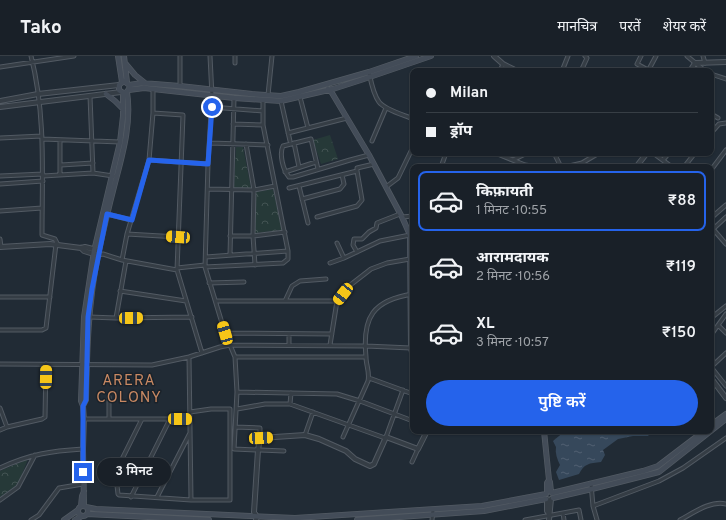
<!DOCTYPE html>
<html lang="hi">
<meta charset="utf-8">
<style>
:root{--surface:#192028;--page:#262d34;--text:#f1f3f6;--muted:#9fa3a8;--line:#373e45;--accent:#2563eb}
body{margin:0;font-family:Overpass,"Noto Sans Devanagari",sans-serif;background:var(--page);color:var(--text);height:100vh;display:flex;flex-direction:column;font-size:15px;white-space:nowrap}
*{box-sizing:border-box;margin:0}
p{font-size:13px;color:var(--muted)}
.icon{flex:none;width:22px;height:22px;fill:none;stroke:currentColor;stroke-width:2;stroke-linecap:round;stroke-linejoin:round}
.map{position:relative;flex:1;overflow:hidden}
.drawer{position:absolute;left:410px;top:108px;width:304px;height:270px;display:flex;flex-direction:column;background:var(--surface);border-radius:8px;box-shadow:0 1px 3px #0004,0 0 0 1px var(--line)}
.drawer>*{flex:none}
.top-card{position:absolute;left:410px;top:12px;width:304px;height:88px;border-radius:8px;box-shadow:0 1px 3px #0004,0 0 0 1px var(--line);display:grid;align-content:center;height:88px;padding:0 16px;background:var(--surface)}
.end{position:absolute;width:18px;height:18px;margin:-9px;border:5px solid #2563eb;background:#fff;box-shadow:0 0 0 2px #fff}
.from{border-radius:50%}
.bubble{position:absolute;height:28px;border-radius:14px;background:var(--surface);box-shadow:0 1px 3px #0004,0 0 0 1px var(--line);font-size:13px;font-weight:600;line-height:28px;text-align:center}
.car{position:absolute;width:12px;height:24px;margin:-12px -6px;border-radius:5px;box-shadow:0 0 3px 1px #0007;background:linear-gradient(#f5c518 24%,#345 0 40%,#f5c518 0 76%,#345 0 86%,#f5c518 0)}
.top-card b{display:flex;align-items:center;gap:14px;height:38px;font-size:15px}
.top-card b+b{border-top:1px solid var(--line)}
.top-card i{width:10px;height:10px;background:var(--text)}
ul{padding:7px 0 0;list-style:none}
li{display:flex;align-items:center;gap:12px;height:60px;margin:0 8px 6px;padding:0 8px;border:2px solid transparent;border-radius:8px}
li div{flex:1}
li b{display:block;font-size:15px}
li em{font-style:normal;font-weight:600}
li.selected{border-color:var(--accent)}
li>.icon{width:36px;height:36px;stroke-width:1.5}
.action{display:flex;gap:8px;margin-top:auto;padding:8px 16px}
.action a{flex:1;height:46px;border-radius:24px;background:var(--accent);color:#fff;font-size:16px;font-weight:600;line-height:46px;text-align:center}
header{display:flex;align-items:center;gap:24px;box-sizing:border-box;height:56px;padding:0 20px;background:var(--surface);border-bottom:1px solid var(--line)}
header strong{font-size:19px}
nav{display:flex;gap:22px;margin-inline-start:auto;font-size:14px}
.map>svg:first-child{display:block}
</style>
<header>
<strong>Tako</strong>
<nav><a>मानचित्र</a><a>परतें</a><a>शेयर करें</a></nav>
</header>
<div class="map">
<svg width="726" height="464" viewBox="0 0 726 464">
<defs>
<pattern id="forest-crowns" width="20" height="18" patternUnits="userSpaceOnUse"><rect width="20" height="18" fill="#263938"/><path d="M2 6a3 3 0 1 1 6 0M12 15a3 3 0 1 1 6 0" fill="none" stroke="#435353"/></pattern>
<pattern id="water-ripples" width="26" height="14" patternUnits="userSpaceOnUse"><rect width="26" height="14" fill="#36485b"/><path d="M2 4q2-2 4 0t4 0M15 11q2-2 4 0t4 0" fill="none" stroke="#516071"/></pattern>
</defs>
<rect width="100%" height="100%" fill="#212b35"/>
<!-- forest -->
<path fill="url(#forest-crowns)" d="M330 79 338 103 321 108 313 84Z
M236 91H243L251 132H234Z
M273 133 282 174 255 177 256 136Z
M28 403 18 428 0 441V415Z"/>
<!-- water -->
<path fill="url(#water-ripples)" d="M565 375 579 377 580 375H652L648 380H633L618 383 603 394 605 399 601 406C589 407 584 408 579 418L559 424 556 416 560 409C557 403 555 397 556 391L553 385Z"/>
<g fill="none" stroke-linecap="round" stroke-linejoin="round">
<!-- minor casing -->
<g stroke="#525a63" stroke-width="5">
<path id="minor" d="M31 0C46 59 42 119 42 179L55 183 58 189
M210 0 212 40 208 108 205 211 225 277 235 301 237 336 234 393 284 395
M641 0 637 8 648 14
M687 0 705 15
M703 0 705 7
M235 7V0
M0 11 74 0
M500 15 503 8
M562 15 568 0
M581 15 587 2 585 0
M648 15 656 0
M369 16C371 26 373 38 379 46 385 54 404 59 413 63
M711 18 726 23
M180 30V0
M268 39 272 0
M90 40 93 117
M300 41 308 72
M281 45 290 85
M211 51 263 55
M153 57 183 59 177 214 202 297
M711 58 718 62
M233 68 263 69
M288 77 347 62
M711 77 719 68 726 67
M0 82 42 80
M42 83 120 86
M60 84V118
M372 85 386 52
M210 87 268 89
M294 87 299 111
M246 88 254 134 253 180 255 209
M495 97 525 109 539 111
M554 97 561 111
M653 97 672 111
M149 104 208 108
M513 104 527 97
M663 104 669 97
M61 109 93 107
M441 111 446 97
M565 111 582 107 599 97
M684 111 695 97
M318 113 311 83 283 90C279 98 283 114 289 121H293L350 104 369 99
M711 114 726 94
M285 116 316 106
M0 120 43 118
M43 120 93 117 113 120
M0 128 43 125
M299 130 308 167
M386 131 398 122 413 91
M289 132 357 115
M208 133 254 134 275 130
M302 143 340 133 344 128 342 119
M0 155 42 152
M107 158 131 164
M317 161 357 150 362 144 357 115V112L374 108
M402 161 413 160
M711 162 726 149
M713 173 726 188
M711 175 726 161
M127 178 178 181
M230 180H253L285 176
M0 183 1 191
M337 187 344 202
M357 196 353 189 354 183H362L369 176 376 172 377 167 400 158
M98 199 103 198 122 204 177 214
M230 199 234 42
M206 201 288 195 263 69V45
M122 204 127 178 149 104 153 57V33
M330 207 344 202 380 185 410 179
M205 211 283 207 288 203V195
M177 212 205 209
M209 227 244 226
M120 235 186 245
M0 241H50
M216 245H337
M285 245 292 230 300 225 326 223
M89 261 116 262 192 261
M116 262 126 205
M711 262 726 250
M718 269 726 277
M0 274H42L46 272 56 188
M225 277 332 278
M711 279 726 258
M289 289V278
M330 289 337 245 349 230 371 213 387 207 410 203
M189 301 191 444
M235 301H366
M0 308 152 309 189 301 220 291 230 289 366 290 411 292
M711 311 726 330
M711 311 726 297
M369 322 413 338
M237 336 337 338 360 345 413 365
M109 341V363
M290 348 291 337
M0 352 7 371
M237 353 265 348H290L385 382
M190 356 211 353H230V444H191L119 439 118 438 116 421 118 411 142 363H190
M84 363H142
M235 371 260 372V382
M0 374 7 371 42 363 45 361 46 308
M305 379 313 356
M343 381 368 325C370 317 366 309 366 301 362 261 373 244 413 238
M386 381 403 334
M412 406 418 393
M0 412C30 398 51 395 83 393
M591 428 593 450 597 464
M131 441 170 363
M157 441 190 377
M0 444 18 431 35 399
M593 450 659 425 683 412 726 382
M563 457 564 464
M31 464 39 459 59 432 83 428
M432 464 433 454
M525 464 579 454 581 464
M680 464C693 457 711 444 726 448"/>
</g>
<!-- tertiary casing -->
<g stroke="#525a63" stroke-width="6">
<path id="tertiary" d="M494 0 503 8 517 15
M690 15 695 7 726 6
M0 45 38 38 119 29
M0 51 121 36
M636 111 647 97
M0 191 50 188 81 192 85 191 97 194
M81 192 84 195 97 199
M711 322 726 342
M547 443V455L549 458
M256 464 257 461 254 456 258 394 260 382 305 379 319 383 346 395 355 403 370 410 374 408 386 381 418 393 427 375
M549 464 551 443"/>
</g>
<!-- secondary casing -->
<g stroke="#525a63" stroke-width="6">
<path id="secondary" d="M118 0 122 26
M124 0 127 26
M125 7 135 19 145 27
M129 29 130 31 127 36 123 37 119 34V29L124 25 129 29 142 27 180 30 252 38 281 40 299 36 369 16 416 0
M328 33 332 37 369 99 402 161 410 179 411 292 413 301
M129 34 144 32 234 42 281 45 333 33 361 24 431 0
M106 38 115 45 123 53
M83 350 86 344C87 294 88 249 98 199 103 176 108 154 114 131 122 100 132 68 127 36
M711 369 726 358
M544 375 549 424 550 426 551 436
M547 436V427L549 424
M552 437 643 415 658 410 704 375
M553 442 592 433 659 416 726 363
M78 455a5 5 0 1 1 10 0a5 5 0 1 1-10 0Z
M81 450 82 440 84 435
M84 450 83 393 84 363 83 350 81 345 84 261 94 195 120 86 123 60V37
M86 451 96 453 295 462 482 450 546 438
M87 458 209 464
M64 464 78 454
M75 464 82 460
M357 464 484 455 546 443"/>
</g>
<!-- minor -->
<use href="#minor" stroke="#353d45" stroke-width="3"/>
<!-- tertiary -->
<use href="#tertiary" stroke="#353d45" stroke-width="4"/>
<!-- secondary -->
<use href="#secondary" stroke="#434c58" stroke-width="4.5"/>
</g>
<g fill="none" stroke-linecap="round" stroke-linejoin="round">
<!-- route -->
<path stroke="#2563eb" stroke-width="5" d="M83 416V350L86 344 88 261 92 233 107 158 132 164 149 104 208 108 212 51"/>
</g>
<g text-anchor="middle" dominant-baseline="central" stroke-width="3" stroke-linejoin="round" paint-order="stroke">
<!-- neighbourhood labels -->
<g font-size="15" letter-spacing="1" fill="#c98963" stroke="#1a222a">
<text x="129" y="325">ARERA<tspan x="129" dy="17">COLONY</tspan></text>
</g>
</g>
</svg>
<i class="end from" style="left:212px;top:51px"></i>
<i class="end" style="left:83px;top:416px"></i>
<div class="bubble" style="left:97px;top:402px;width:74px">3 मिनट</div>
<i class="car" style="left:178px;top:181px;rotate:274deg"></i>
<i class="car" style="left:343px;top:238px;rotate:218deg"></i>
<i class="car" style="left:131px;top:262px;rotate:89deg"></i>
<i class="car" style="left:225px;top:277px;rotate:344deg"></i>
<i class="car" style="left:46px;top:321px;rotate:1deg"></i>
<i class="car" style="left:180px;top:363px;rotate:91deg"></i>
<i class="car" style="left:261px;top:382px;rotate:87deg"></i>
<div class="top-card">
<b><i class="from"></i>Milan</b>
<b><i></i>ड्रॉप</b>
</div>
<section class="drawer">
<ul>
<li class="selected"><svg class="icon" aria-label="car" viewBox="0 0 24 24"><path d="M5 17H2v-5l4-1 3-4h7l3 4 3 1v5h-3M9 17h6M6 11h13"/><circle cx="7" cy="17" r="2"/><circle cx="17" cy="17" r="2"/></svg><div><b>किफ़ायती</b><p>1 मिनट · 10:55</p></div><em>₹88</em></li>
<li><svg class="icon" aria-label="car" viewBox="0 0 24 24"><path d="M5 17H2v-5l4-1 3-4h7l3 4 3 1v5h-3M9 17h6M6 11h13"/><circle cx="7" cy="17" r="2"/><circle cx="17" cy="17" r="2"/></svg><div><b>आरामदायक</b><p>2 मिनट · 10:56</p></div><em>₹119</em></li>
<li><svg class="icon" aria-label="car" viewBox="0 0 24 24"><path d="M5 17H2v-5l4-1 3-4h7l3 4 3 1v5h-3M9 17h6M6 11h13"/><circle cx="7" cy="17" r="2"/><circle cx="17" cy="17" r="2"/></svg><div><b>XL</b><p>3 मिनट · 10:57</p></div><em>₹150</em></li>
</ul>
<div class="action"><a>पुष्टि करें</a></div>
</section>
</div>
